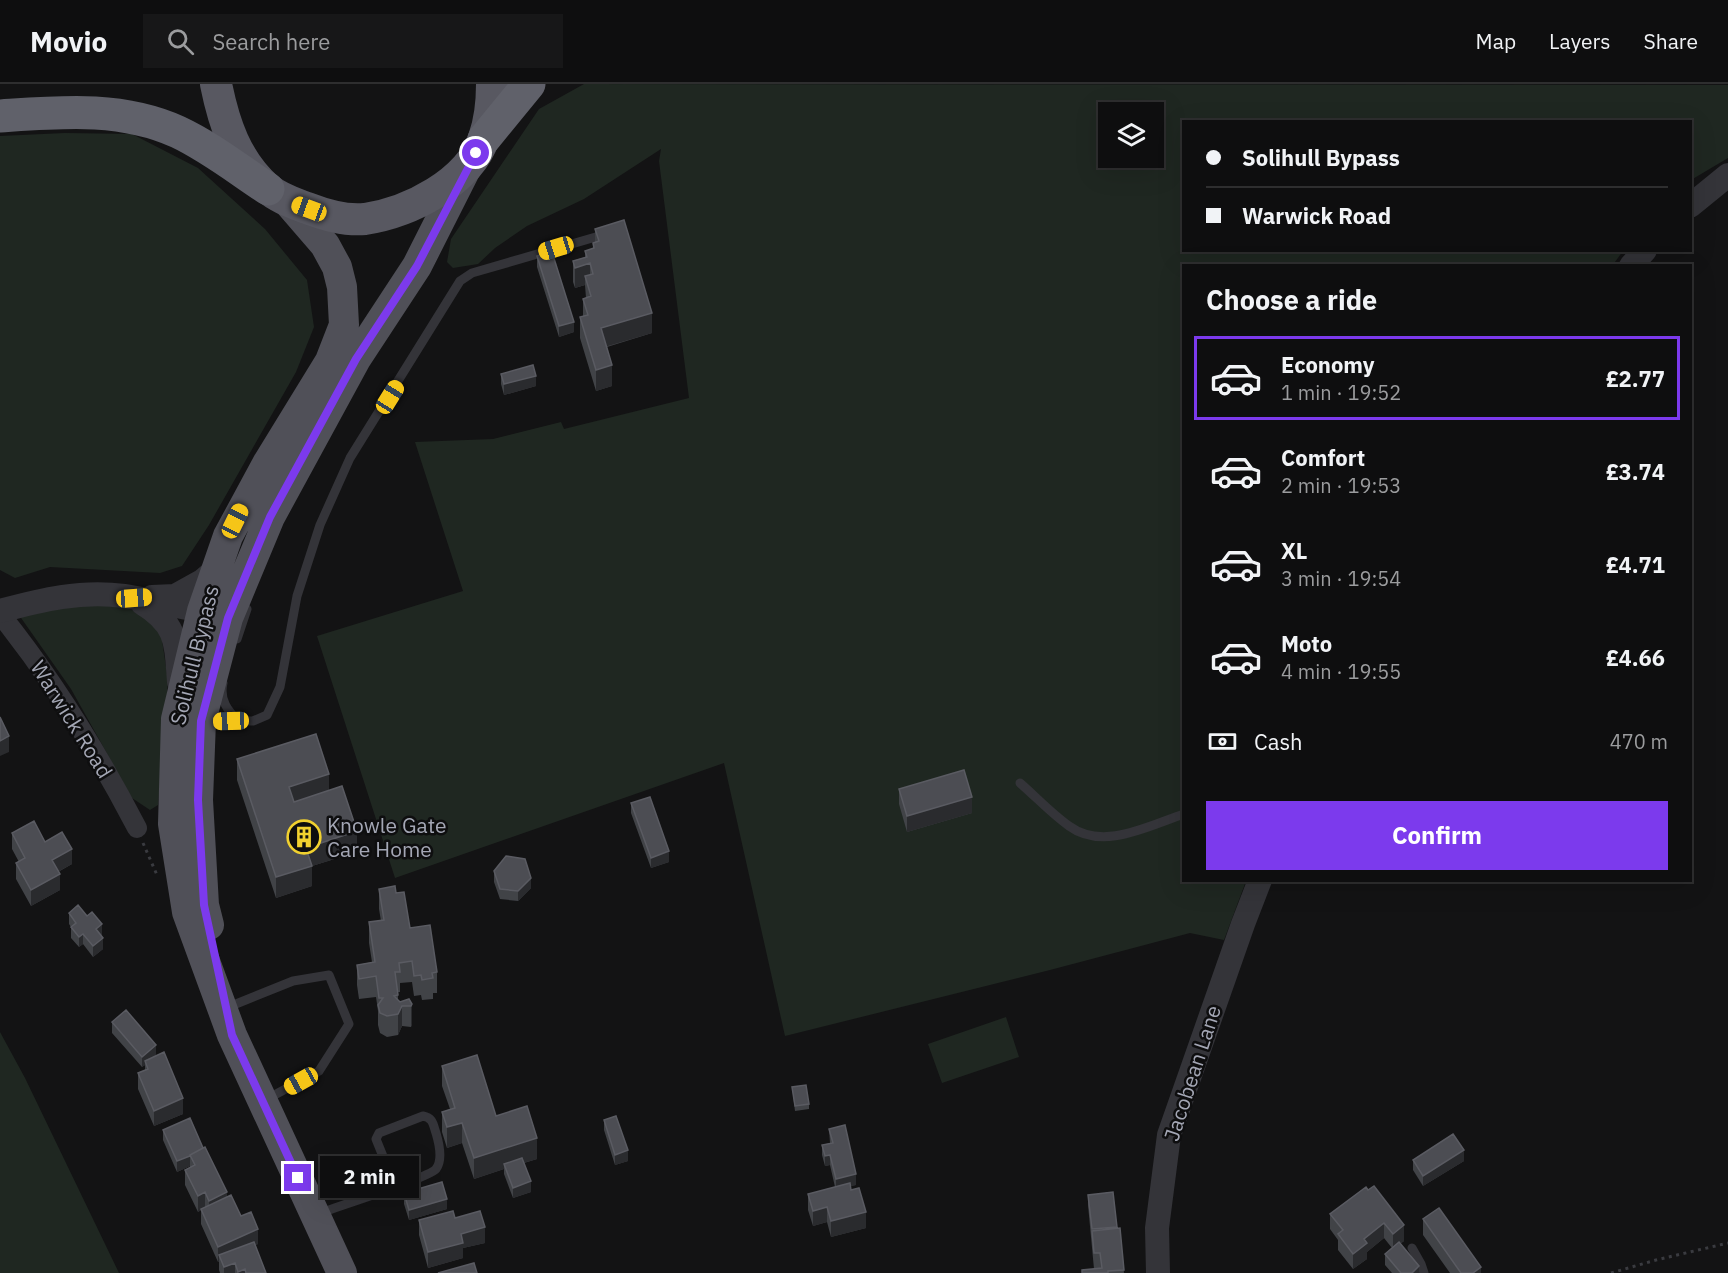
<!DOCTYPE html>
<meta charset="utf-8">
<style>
:root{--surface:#0e0e0f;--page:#171718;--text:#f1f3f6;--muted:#9b9c9e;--line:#2e2e2f;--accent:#7c3aed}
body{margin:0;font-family:"IBM Plex Sans",sans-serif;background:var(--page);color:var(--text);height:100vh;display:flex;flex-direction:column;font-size:22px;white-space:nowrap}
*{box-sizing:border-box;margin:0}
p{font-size:20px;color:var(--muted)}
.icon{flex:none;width:33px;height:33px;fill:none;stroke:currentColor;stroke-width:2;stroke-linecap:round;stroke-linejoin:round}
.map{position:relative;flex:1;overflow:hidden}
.side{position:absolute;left:1182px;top:180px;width:510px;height:618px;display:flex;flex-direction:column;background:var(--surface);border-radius:0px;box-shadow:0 6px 24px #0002,0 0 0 2px var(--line)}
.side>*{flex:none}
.guide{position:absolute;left:1182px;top:36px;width:510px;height:132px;border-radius:0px;box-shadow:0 6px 24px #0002,0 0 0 2px var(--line);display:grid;align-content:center;height:132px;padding:0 24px;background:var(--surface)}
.controls{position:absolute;left:1098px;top:18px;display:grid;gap:12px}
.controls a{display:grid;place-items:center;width:66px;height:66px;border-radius:0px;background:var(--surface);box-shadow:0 6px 24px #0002,0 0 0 2px var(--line);font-size:30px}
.end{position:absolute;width:27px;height:27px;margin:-14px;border:8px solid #7c3aed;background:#fff;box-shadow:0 0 0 3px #fff}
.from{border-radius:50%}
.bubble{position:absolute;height:42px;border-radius:0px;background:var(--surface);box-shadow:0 6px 24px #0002,0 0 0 2px var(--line);font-size:20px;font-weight:700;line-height:42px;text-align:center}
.car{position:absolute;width:18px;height:36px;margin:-18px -9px;border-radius:8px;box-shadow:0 0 4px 2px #0007;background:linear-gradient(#f5c518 24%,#345 0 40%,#f5c518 0 76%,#345 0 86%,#f5c518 0)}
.guide b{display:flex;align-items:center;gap:21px;height:57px;font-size:22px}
.guide b+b{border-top:2px solid var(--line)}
.guide i{width:15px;height:15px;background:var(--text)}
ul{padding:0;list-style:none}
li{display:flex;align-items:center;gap:18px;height:84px;margin:0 12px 9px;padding:0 12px;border:3px solid transparent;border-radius:0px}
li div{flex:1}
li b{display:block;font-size:22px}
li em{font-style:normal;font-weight:700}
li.current{border-color:var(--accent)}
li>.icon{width:54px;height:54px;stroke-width:1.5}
h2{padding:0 24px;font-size:27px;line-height:72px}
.pay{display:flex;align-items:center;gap:15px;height:66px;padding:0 24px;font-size:22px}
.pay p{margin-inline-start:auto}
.cta{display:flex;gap:12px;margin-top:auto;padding:12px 24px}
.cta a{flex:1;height:69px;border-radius:0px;background:var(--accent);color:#fff;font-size:24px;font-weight:700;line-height:69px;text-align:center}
header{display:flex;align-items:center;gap:36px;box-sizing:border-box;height:84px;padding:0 30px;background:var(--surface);border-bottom:2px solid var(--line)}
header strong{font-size:28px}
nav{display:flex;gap:33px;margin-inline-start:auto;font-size:21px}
.search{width:420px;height:54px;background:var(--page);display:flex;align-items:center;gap:15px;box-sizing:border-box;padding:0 21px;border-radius:0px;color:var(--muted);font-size:22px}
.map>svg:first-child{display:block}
</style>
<header>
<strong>Movio</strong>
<div class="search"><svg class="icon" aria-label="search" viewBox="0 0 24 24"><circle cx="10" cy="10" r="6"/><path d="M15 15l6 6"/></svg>Search here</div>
<nav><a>Map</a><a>Layers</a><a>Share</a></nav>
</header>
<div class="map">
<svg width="1728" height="1189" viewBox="0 0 1728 1189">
<rect width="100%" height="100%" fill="#131314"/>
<!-- green -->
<path fill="#1f2721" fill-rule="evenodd" d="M584 0 1728 1V74L1691 96 1690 38H1184V166L1623 167 1612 182H1184V796L1246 797 1224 856 1190 849 1050 886 785 952 724 679 395 794 317 552 463 507 415 358 493 355 561 338 564 345 689 314 659 77 661 65 584 115 527 142 495 164 478 180 453 184 447 178 451 155 539 25ZM1108 28H1154V74H1108Z
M65 49 132 50 198 84 265 145 307 196 314 243 296 288 209 441 182 482 160 489 50 483 15 494 0 486V52Z
M102 517 145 530 161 549 168 597 158 721 150 726 132 714 71 605 19 531Z
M1006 933 1019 973 942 999 928 960Z
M0 948 25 994 119 1189H0Z"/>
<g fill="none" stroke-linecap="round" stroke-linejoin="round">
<!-- path -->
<path stroke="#3a3b40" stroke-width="3" stroke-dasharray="3 4.5" stroke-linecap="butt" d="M143 759 157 791
M1611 1189 1656 1176 1728 1159"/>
<!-- service -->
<path stroke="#343439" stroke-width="9" d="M237 555 247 525
M223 599C219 616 228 627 239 638
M205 637H253L267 631 280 603 297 512 320 441 350 374 460 197 472 189 606 150
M1020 699C1036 713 1052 730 1069 742 1103 767 1148 742 1184 730
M226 924 293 897 329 891 349 940 319 987 267 1015
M320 1129C337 1123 430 1093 436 1085 443 1076 439 1059 436 1049 433 1040 433 1034 423 1032L379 1049 376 1055 395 1102
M1412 1164 1421 1180 1424 1189"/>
<!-- minor -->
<path stroke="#343439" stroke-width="20" d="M0 530C53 596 98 669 137 744"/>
<!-- tertiary -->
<path stroke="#343439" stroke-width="24" d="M1690 122 1728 91
M1631 182 1645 166
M152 513 175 512 202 497 216 485
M142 519C178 541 176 559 179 598
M0 527C41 516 81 506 124 512 150 516 176 522 202 527
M1158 1189 1157 1144 1169 1051 1243 840 1260 796"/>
<!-- primary -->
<path stroke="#505058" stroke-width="30" d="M287 117 325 161 337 183 342 203 344 241 330 277 268 378 228 452 202 527 176 635 173 740 187 828 232 951 342 1189
M209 841 204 821 198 716 201 637 228 534 270 433 356 275 417 182 467 83"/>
<!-- trunk -->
<path stroke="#585861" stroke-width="32" d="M216 0C224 40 236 76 267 104 278 114 294 119 307 124 325 131 345 137 365 135 410 128 468 99 484 54 490 37 492 17 492 0"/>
<!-- motorway -->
<path stroke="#60616a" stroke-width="33" d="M0 32C60 28 121 22 178 48 210 63 239 86 268 105
M484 55 529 0"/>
</g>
<!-- wall -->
<path fill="#414347" d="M595 145 652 249 607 263 612 302 596 307 580 254V233H583V215L586 214 585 201 575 204 573 198V177L585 173V167L593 164V159H595Z
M537 172 574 248 559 253 537 183Z
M501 290 536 302 504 311 501 300Z
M237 675 329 707 357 768 312 782V802L276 814 237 696Z
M899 705 972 729 907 748 899 720Z
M631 719 669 778 651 784 631 729Z
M12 749 45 758 72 780 58 788 60 806 31 822 16 795V779L19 778 12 765Z
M494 787 531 804 518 817 500 815 494 798Z
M379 805 396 809 410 844 437 888V909H433V915L422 916 421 911 414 912 412 898 400 899V908H398V916L400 918 412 920V940L411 943 402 942 398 951 387 953 380 949 378 941V927L376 913 359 915 357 901V881L372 878 369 859V838L381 837 379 825Z
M69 829 87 832 102 851H101L103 865 93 873 83 860 79 863 71 854V843L69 840Z
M112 938 156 971 155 972 183 1030 154 1042 138 1005V989L145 986V981L142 983 112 949Z
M442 982 496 1032 537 1075 524 1079 531 1108 513 1114 504 1090V1085L474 1095 462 1059 447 1064 442 1048V1028L450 1025 442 1002Z
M792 1003 809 1020V1025L795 1027Z
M604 1036 628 1077 615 1081 604 1046Z
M829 1045 856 1101 850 1102 866 1144 831 1153 827 1138 813 1142 808 1126V1110L835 1103 830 1081 825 1082 822 1071V1061L830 1059Z
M163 1046 203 1064 227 1113 241 1132 258 1160 255 1161 266 1189H220L219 1186V1178H218L201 1140V1126L198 1128 185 1101V1086L190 1084V1082L177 1088 163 1056Z
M1413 1076 1464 1077 1423 1102 1413 1086Z
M1366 1103 1404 1157 1400 1160 1419 1189H1392L1385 1181V1170L1392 1164 1384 1154 1367 1168V1175L1353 1185 1338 1166V1156L1330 1145V1130Z
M1113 1108 1117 1145 1120 1144 1124 1189H1082L1094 1185 1088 1121V1111Z
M404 1109 447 1125 409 1136 404 1120Z
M455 1134 485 1159 463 1164V1174L428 1184 419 1151V1136Z
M1423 1135 1481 1189H1450L1423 1151Z"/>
<!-- shaded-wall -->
<path fill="#2a2b2e" d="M590 179V199L585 192V201L575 204V184Z
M652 229V249L601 264V244Z
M574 238V248L559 253V242Z
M612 281V302L596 307V286Z
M536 292V302L504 311V300Z
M9 652V668L0 672V657Z
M329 690V711L289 724V703Z
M972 713V729L907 748V732Z
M357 747V768L312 782V802L276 814V793L306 764Z
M72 765V780L52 791V776Z
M669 767V778L651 784V774Z
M60 790V806L31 822V806Z
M531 794V804L518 817V807Z
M102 840V851L96 855V845Z
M83 850V860L79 863V853Z
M103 854V865L93 873V862Z
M412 920V940L411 943V922Z
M402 922V942L398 951V930Z
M156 961V971L146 980 145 977V981L142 983V973Z
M183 1014V1030L154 1042V1027Z
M462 1039V1059L447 1064V1043Z
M537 1054V1075L506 1084 504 1080V1085L474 1095V1074Z
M628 1066V1077L615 1081V1071Z
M1464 1066V1077L1423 1102V1092Z
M830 1071V1081L825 1082V1072Z
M190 1072V1082L177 1088V1077Z
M856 1090V1101L836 1105V1095Z
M531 1097V1108L513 1114V1104Z
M205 1108V1124L198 1128V1112Z
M227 1108V1124L209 1132V1117Z
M447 1115V1125L409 1136V1126Z
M827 1123V1138L813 1142V1127Z
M866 1128V1144L831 1153V1137Z
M1384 1139V1154L1367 1168V1175L1353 1185V1170L1364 1155Z
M1404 1141V1157L1393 1165V1150Z
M485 1143V1159L463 1164V1174L428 1184V1168L461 1150Z
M258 1145V1160L222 1177 219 1171V1178H218V1163Z
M235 1179V1189H224V1183Z
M1419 1182V1189H1412Z
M1481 1183V1189H1473Z
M245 1185V1189H238V1188Z"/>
<!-- building -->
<path fill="#4c4d53" stroke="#5a5b62" stroke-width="1.5" d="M624 136 652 229 601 244 612 281 596 286 580 233 588 231 583 215 591 212 585 192 593 190 590 179 575 184 573 177 587 173 585 167 594 164 593 159 599 157 595 145Z
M552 168 574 238 559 242 537 172Z
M533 281 536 292 504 300 501 290Z
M0 633 9 652 0 657Z
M316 650 329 690 289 703 294 718 342 702 357 747 306 764 312 782 276 793 237 675Z
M964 686 972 713 907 732 899 705Z
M650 713 669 767 651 774 631 719Z
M34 737 45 758 62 748 72 765 52 776 60 790 31 806 16 779 25 774 12 749Z
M506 772 525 775 531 794 518 807 500 805 494 787Z
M395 802 396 809 404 808 410 844 430 841 437 888 432 889 433 894 422 896 421 891 414 892 412 877 399 879 400 888H395L398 911 394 912 400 918 409 915 412 920 411 922H402L398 930 387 932 380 929 378 921 383 914H379L376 892 359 895 357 881 375 878 369 838 384 836 379 805Z
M78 821 87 832 92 828 102 840 96 845 103 854 93 862 83 850 79 853 71 843 76 839 69 829Z
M126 926 156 961 142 973 112 938Z
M164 968 183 1014 154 1027 138 989 148 985 145 977Z
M477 971 496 1032 527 1022 537 1054 474 1074 462 1039 447 1043 442 1028 455 1024 442 982Z
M806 1001 809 1020 795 1022 792 1003Z
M616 1032 628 1066 615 1071 604 1036Z
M190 1034 203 1064 190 1071V1072L177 1077 163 1046Z
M845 1041 856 1090 836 1095 830 1071 825 1072 822 1061 833 1059 829 1045Z
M1453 1050 1464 1066 1423 1092 1413 1076Z
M205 1063 227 1108 209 1117 205 1108 198 1112 185 1086 195 1081 190 1071Z
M522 1074 531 1097 513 1104 504 1080Z
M442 1098 447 1115 409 1126 404 1109Z
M850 1099 851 1106 859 1104 866 1128 831 1137 827 1123 813 1127 808 1110Z
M1374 1102 1404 1141 1393 1150 1384 1139 1364 1155 1367 1159 1353 1170 1338 1150 1343 1146 1330 1130 1366 1103 1368 1106Z
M1113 1108 1117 1143 1092 1145 1088 1111Z
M231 1111 241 1132 251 1128 258 1145 218 1163 201 1125Z
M1439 1124 1481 1183 1473 1189H1461L1423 1135Z
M453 1127 455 1134 480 1127 485 1143 461 1150 463 1159 428 1168 419 1136Z
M1120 1144 1124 1186 1108 1187V1189H1082V1186L1102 1184 1100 1169H1094L1092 1147Z
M254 1158 266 1189H246L245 1185 238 1188 235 1179 224 1183 219 1171Z
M1399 1158 1419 1182 1412 1189H1401L1385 1170Z
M474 1179 477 1189H438Z"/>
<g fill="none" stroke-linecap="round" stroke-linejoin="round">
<!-- route -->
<path stroke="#7c3aed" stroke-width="8" d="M298 1094 232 951 229 937 204 821 198 716 201 637 228 534 270 433 356 275 417 182 476 69"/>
</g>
<!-- icons -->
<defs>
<g id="building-ring" transform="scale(1.725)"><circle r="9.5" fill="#0e0e0f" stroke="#f1d12f" stroke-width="1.5"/><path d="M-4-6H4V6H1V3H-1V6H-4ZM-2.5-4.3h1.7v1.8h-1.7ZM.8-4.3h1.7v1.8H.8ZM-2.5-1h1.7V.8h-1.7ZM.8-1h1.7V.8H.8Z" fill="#f1d12f"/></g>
</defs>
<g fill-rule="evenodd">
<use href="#building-ring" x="304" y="753"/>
</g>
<g text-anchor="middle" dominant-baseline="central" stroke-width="5" stroke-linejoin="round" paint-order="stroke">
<!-- street labels -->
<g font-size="21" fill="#a4a7b5" stroke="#0e0e0f">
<text transform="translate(194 571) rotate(-76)">Solihull Bypass</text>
<text transform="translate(72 635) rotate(58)">Warwick Road</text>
<text transform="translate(1192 989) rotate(-72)">Jacobean Lane</text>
</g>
<!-- poi labels -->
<g font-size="21" fill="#a4a7b5" stroke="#0e0e0f" text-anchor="start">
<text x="327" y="741">Knowle Gate<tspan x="327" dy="24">Care Home</tspan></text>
</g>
</g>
</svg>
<div class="controls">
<a><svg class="icon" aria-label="layers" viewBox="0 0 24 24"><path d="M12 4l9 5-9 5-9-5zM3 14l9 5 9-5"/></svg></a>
</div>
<i class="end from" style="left:476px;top:69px"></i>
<i class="end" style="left:298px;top:1094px"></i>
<div class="bubble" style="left:320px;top:1072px;width:99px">2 min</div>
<i class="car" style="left:309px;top:125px;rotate:290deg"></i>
<i class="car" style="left:556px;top:164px;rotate:253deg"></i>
<i class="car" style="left:390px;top:313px;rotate:32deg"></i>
<i class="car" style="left:235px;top:437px;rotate:26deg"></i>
<i class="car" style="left:134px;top:514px;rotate:86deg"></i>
<i class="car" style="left:231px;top:637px;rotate:268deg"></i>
<i class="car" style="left:301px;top:997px;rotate:241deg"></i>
<div class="guide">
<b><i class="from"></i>Solihull Bypass</b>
<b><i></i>Warwick Road</b>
</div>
<section class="side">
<h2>Choose a ride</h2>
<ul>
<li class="current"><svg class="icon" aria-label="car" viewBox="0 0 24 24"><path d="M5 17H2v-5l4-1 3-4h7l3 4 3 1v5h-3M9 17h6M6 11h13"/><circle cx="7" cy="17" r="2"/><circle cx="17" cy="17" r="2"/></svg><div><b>Economy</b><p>1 min · 19:52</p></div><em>£2.77</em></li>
<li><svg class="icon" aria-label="car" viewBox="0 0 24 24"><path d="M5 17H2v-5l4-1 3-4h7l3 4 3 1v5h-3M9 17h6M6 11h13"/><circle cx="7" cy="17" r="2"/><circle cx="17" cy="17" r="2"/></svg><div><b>Comfort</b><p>2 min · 19:53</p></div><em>£3.74</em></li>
<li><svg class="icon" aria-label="car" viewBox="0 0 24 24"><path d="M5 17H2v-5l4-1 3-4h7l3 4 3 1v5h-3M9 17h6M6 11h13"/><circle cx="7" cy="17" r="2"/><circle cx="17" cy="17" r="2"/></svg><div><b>XL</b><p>3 min · 19:54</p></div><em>£4.71</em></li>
<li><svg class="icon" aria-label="car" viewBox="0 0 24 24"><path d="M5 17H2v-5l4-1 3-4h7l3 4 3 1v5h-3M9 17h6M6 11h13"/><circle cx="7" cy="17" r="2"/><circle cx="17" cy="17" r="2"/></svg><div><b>Moto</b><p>4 min · 19:55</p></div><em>£4.66</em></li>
</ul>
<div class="pay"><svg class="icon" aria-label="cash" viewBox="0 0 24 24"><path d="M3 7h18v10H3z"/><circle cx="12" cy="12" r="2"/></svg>Cash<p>470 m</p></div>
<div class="cta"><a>Confirm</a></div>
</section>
</div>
